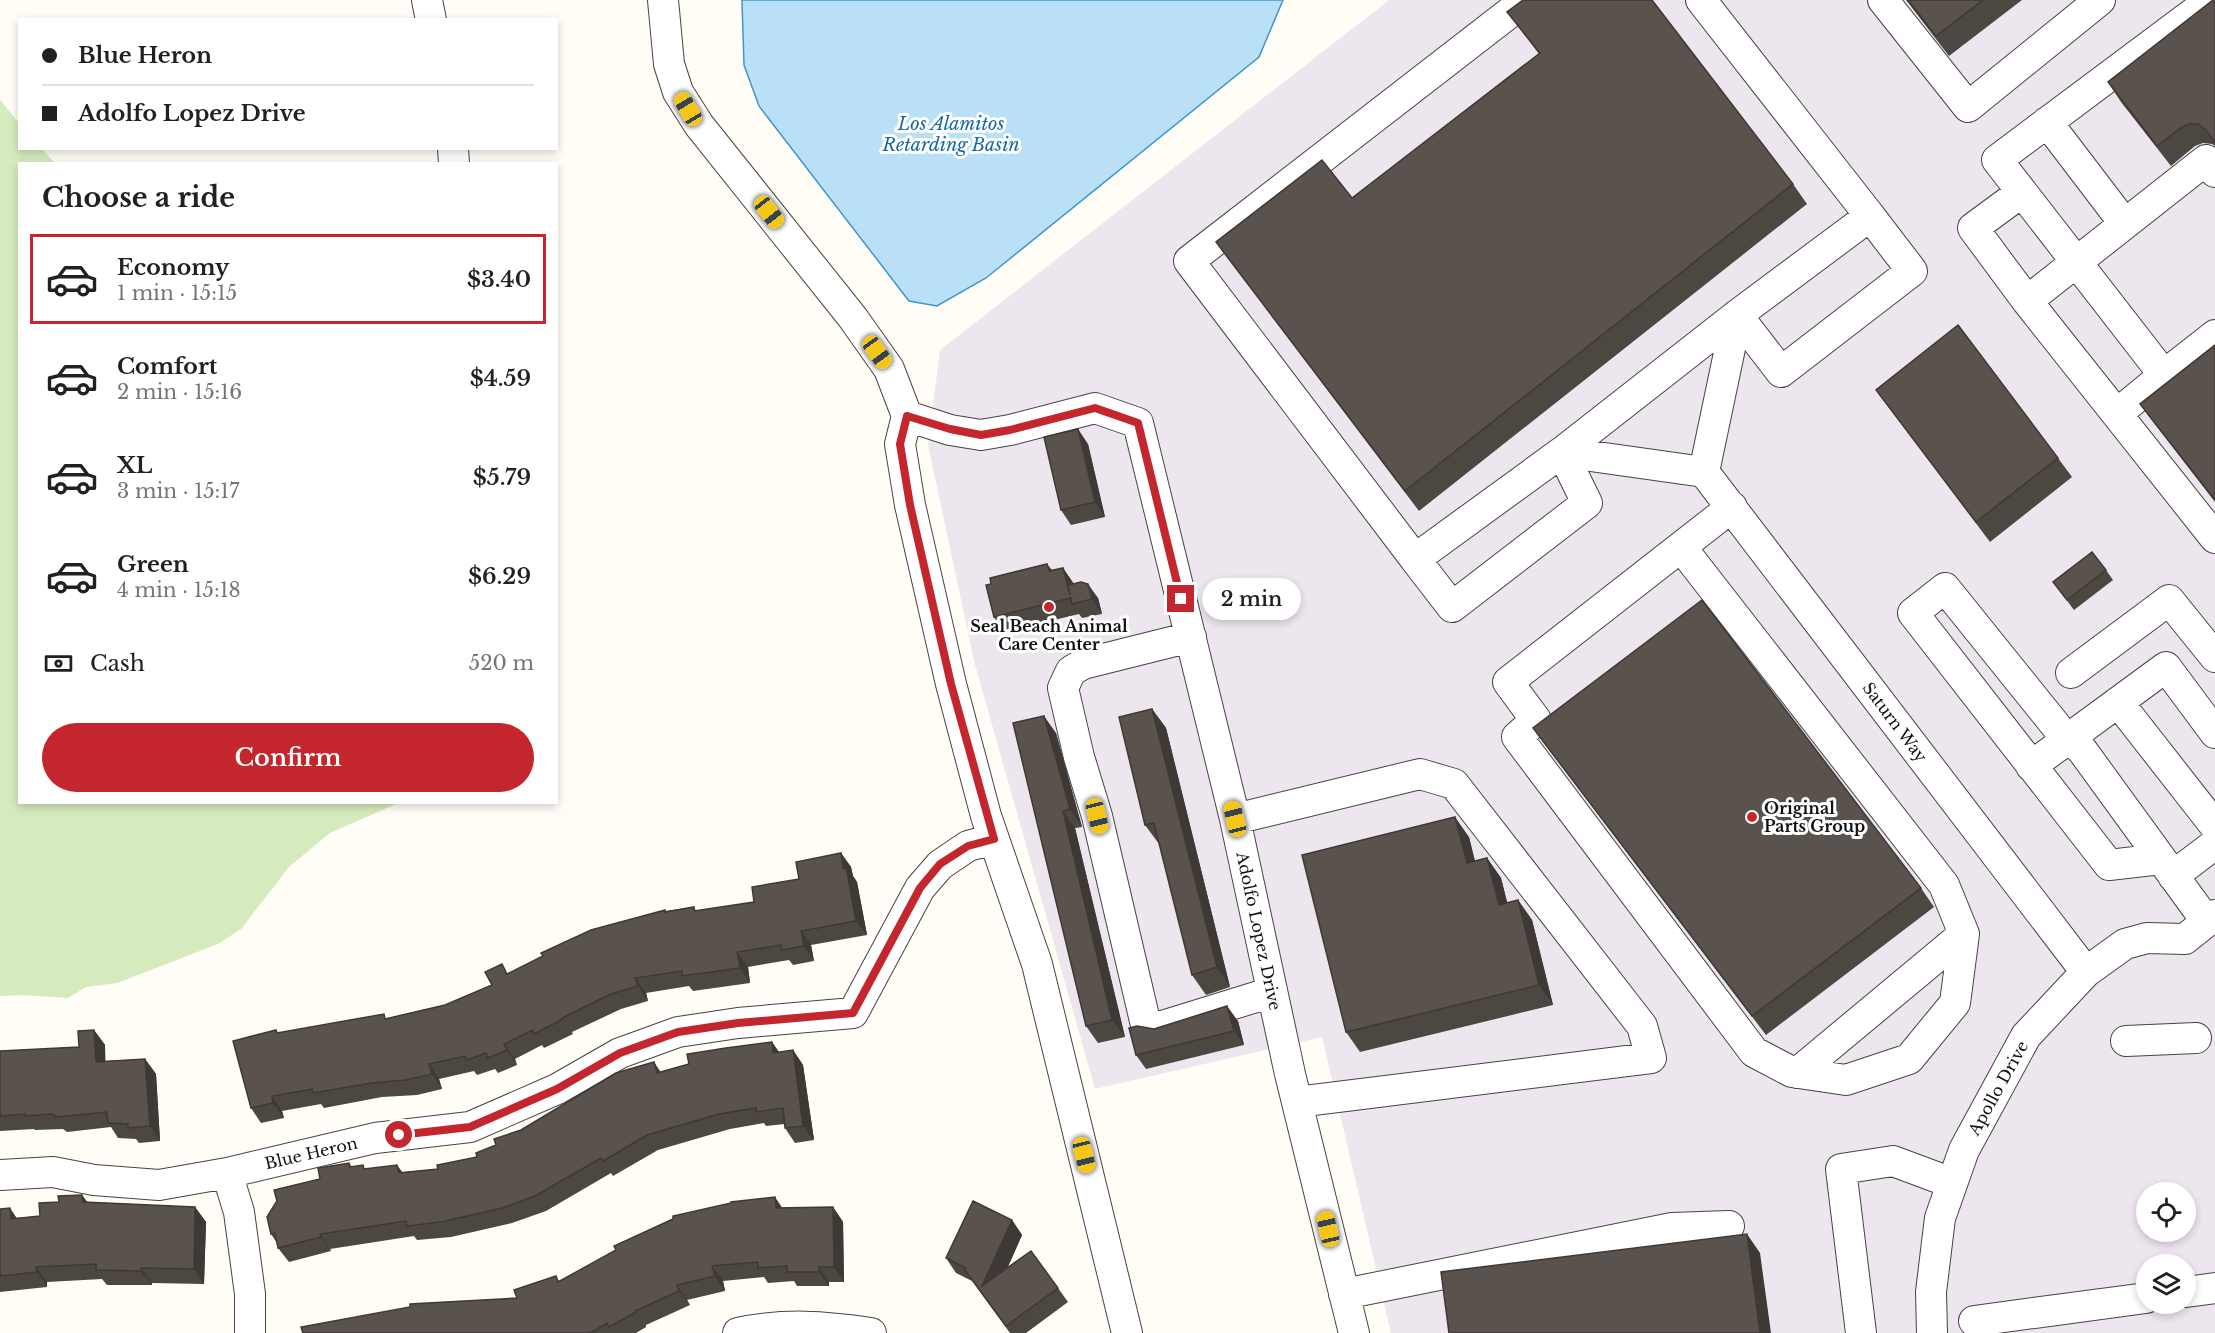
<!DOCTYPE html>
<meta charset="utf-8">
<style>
:root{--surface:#fff;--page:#f2f2f2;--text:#202124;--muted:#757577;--line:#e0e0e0;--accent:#c4262e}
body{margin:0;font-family:"Libre Baskerville",serif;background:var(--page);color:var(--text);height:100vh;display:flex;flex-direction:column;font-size:22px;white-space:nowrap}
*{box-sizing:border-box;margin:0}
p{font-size:20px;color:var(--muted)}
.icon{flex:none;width:33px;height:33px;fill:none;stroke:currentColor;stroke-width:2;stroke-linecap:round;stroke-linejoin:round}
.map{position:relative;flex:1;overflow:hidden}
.sheet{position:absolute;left:18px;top:162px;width:540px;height:642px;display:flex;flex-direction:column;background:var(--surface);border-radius:0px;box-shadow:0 3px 9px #0003}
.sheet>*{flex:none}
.banner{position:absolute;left:18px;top:18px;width:540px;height:132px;border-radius:0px;box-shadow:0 3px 9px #0003;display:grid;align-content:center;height:132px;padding:0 24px;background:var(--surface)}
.tools{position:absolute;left:2136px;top:1182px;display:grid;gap:12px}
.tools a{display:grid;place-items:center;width:60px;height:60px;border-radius:50%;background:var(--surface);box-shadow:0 3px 9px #0003;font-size:30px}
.end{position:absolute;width:27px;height:27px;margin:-14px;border:8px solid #c4262e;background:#fff;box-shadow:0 0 0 3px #fff}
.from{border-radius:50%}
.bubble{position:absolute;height:42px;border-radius:21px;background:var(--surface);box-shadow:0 3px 9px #0003;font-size:20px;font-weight:600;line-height:42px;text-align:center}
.car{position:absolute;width:18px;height:36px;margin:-18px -9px;border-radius:8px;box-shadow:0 0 4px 2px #0007;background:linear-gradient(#f5c518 24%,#345 0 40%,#f5c518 0 76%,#345 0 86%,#f5c518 0)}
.banner b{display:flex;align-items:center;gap:21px;height:57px;font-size:22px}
.banner b+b{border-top:2px solid var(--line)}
.banner i{width:15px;height:15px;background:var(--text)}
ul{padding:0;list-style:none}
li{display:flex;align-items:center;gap:18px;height:90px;margin:0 12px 9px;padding:0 12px;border:3px solid transparent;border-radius:0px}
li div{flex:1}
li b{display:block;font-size:22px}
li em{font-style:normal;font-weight:600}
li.current{border-color:var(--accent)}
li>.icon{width:54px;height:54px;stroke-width:1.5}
h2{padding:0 24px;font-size:27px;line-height:72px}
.pay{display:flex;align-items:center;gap:15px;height:66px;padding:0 24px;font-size:22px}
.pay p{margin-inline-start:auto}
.primary-button{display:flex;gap:12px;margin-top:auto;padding:12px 24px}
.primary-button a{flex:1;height:69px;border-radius:36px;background:var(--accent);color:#fff;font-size:24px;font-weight:600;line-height:69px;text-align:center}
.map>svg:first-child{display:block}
</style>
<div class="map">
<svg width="2215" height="1333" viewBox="0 0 2215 1333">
<rect width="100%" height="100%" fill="#fffdf5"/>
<!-- industrial -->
<path fill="#eee6ef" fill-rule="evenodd" d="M1389 0H2215V1333H1391L1322 1037 1095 1089 974 661 928 445 940 350ZM2146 1192H2186V1232H2146ZM2146 1264H2186V1304H2146Z"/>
<!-- green -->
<path fill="#d5ebbd" d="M0 100 19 123 20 148 42 149 55 163 20 164V802L403 803 396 804 330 833 289 867 241 929 218 944 117 983 86 987 68 998 23 995 0 996Z"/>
<!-- water -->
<path fill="#b9e0f7" stroke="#3f96cf" stroke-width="1.5" d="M742 0H1283L1259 57 986 278 937 306 909 301 759 106 744 65Z"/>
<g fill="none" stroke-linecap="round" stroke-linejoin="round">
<!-- minor casing -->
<g stroke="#444" stroke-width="32">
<path id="minor" d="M427 0 431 20
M663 0 669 64 678 92 699 125 853 318 889 369 907 416 900 444 910 505 951 684 986 816 1037 964 1127 1333
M1526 0 1189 261 1415 559 1562 452 1737 315 1870 216 1701 0
M1883 0 1968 107 2100 0
M2211 0 1997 160 2022 192 1973 228 2027 301 2206 160 2215 172
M2047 122 2124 223
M453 148 454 164
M2022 192 2164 375 2215 335
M2027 301 2215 538
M1737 315 1781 372 1912 271 1870 216
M2118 413 2164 375
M907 416 950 430 981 435 1010 430 1095 408 1138 423 1235 819 1290 1074 1354 1333
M1562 452 1704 472
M1704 472 2086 972
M1704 472 1737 315
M1681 547 1944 885 1964 934 1955 1003 1909 1059 1846 1080 1792 1072 1754 1052 1517 737 1536 720 1508 682 1732 507
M1415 559 1452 607 1587 503 1562 452
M1191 637 1083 664 1071 671 1063 688 1079 757 1097 816 1145 1021 1159 1027 1272 992
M2071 673 2169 600 2215 657
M2118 702 2215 826
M2031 766 2166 667 2215 733
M1235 819 1420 774 1454 784 1642 1026 1651 1058 1297 1102
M2161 859 2109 865 1913 613 1945 588 2061 732 2082 750 2207 922
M2173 876 2215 844
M2126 1041 2196 1038
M1797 1073 1964 934
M227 1173 239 1212 250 1294V1333
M0 1175 53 1172 94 1180 159 1185 227 1173 375 1138 470 1127 557 1089 620 1053 678 1032 738 1023 853 1013 920 888 940 865 968 846 994 839
M2186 1292 2215 1288
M1344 1294 1672 1228 1729 1226
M1974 1321 2146 1298
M738 1333C784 1323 825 1326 871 1333
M1861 1333 1841 1169 1893 1161 1952 1183
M1932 1333 1931 1292 1940 1218 1964 1150 2026 1036 2086 972 2125 944 2147 938 2185 939 2215 915"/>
</g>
<!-- minor -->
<use href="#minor" stroke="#fff" stroke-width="30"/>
</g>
<!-- wall -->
<path fill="#4d4742" d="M1906 0H2022L1949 56Z
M2215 0V146L2212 144 2203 143 2195 146 2171 166 2121 102 2108 82Z
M1507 12 1793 184 1807 204 1419 511 1230 261 1216 242 1352 198 1539 54Z
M2215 345V502L2154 423 2140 404Z
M1876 390 2058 458 2072 477 1990 542Z
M1088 444 1105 517 1071 525 1061 510Z
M1047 564 1052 570 1063 568 1074 584 1098 598 1102 614 1082 618 1079 614 1004 632 994 617 991 584Z
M2106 570 2113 580 2074 610 2053 582Z
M1152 709 1166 728 1230 987 1206 995 1192 975 1159 844 1145 825Z
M1013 723 1056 733 1082 827 1075 828 1125 1037 1098 1043 1086 1026Z
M1533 728 1921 888 1934 907 1766 1035 1547 747Z
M1469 837 1475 861 1487 858 1501 878 1507 903 1518 900 1532 920 1553 1005 1360 1052 1346 1032Z
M841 853 851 867 853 876 857 882 867 935 811 945 814 961 793 965 789 960 748 967 750 983 693 991 689 986 646 993 648 1001 621 1009 572 1032 573 1034 544 1048 542 1045 515 1059 517 1065 498 1073 495 1069 477 1075 474 1071 439 1079 442 1089 417 1095 382 1097 324 1108 321 1104 282 1111 284 1118 261 1123 251 1108 278 1033 387 1019 445 1005 492 985 509 974 665 910 666 911 694 907 696 911 754 902 799 879Z
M1238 1021 1244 1045 1146 1069 1136 1055 1154 1029Z
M94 1030 105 1045V1061L145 1059 156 1074 160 1141 139 1143 136 1139 118 1138 111 1127 67 1132 63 1129 35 1130 34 1129 0 1131V1051L79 1047Z
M772 1042 779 1052 793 1050 803 1065 814 1140 795 1143 785 1128V1124L766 1126 764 1123 730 1129 658 1150 613 1176 611 1173 546 1211 512 1223 451 1237 417 1240 414 1236 330 1249 331 1251 289 1262 278 1248 277 1243 271 1234 320 1179 349 1163 352 1167 403 1172 438 1169 477 1157 521 1130 661 1072Z
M82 1195 87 1202 195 1207 206 1222 204 1284 152 1283V1285H107L102 1279 47 1282V1287L0 1292V1209L17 1218 40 1216 59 1202Z
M833 1207 843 1222 844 1282H829V1286H797L794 1281 768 1283 764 1277 723 1281 725 1291 687 1300 690 1305 646 1325V1327L636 1333H303L517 1298 556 1276 559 1281 782 1208Z
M1012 1220 1022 1235 1008 1267 1058 1288 1068 1302 1026 1333H1010L972 1281 956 1273 946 1258Z"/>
<!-- shaded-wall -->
<path fill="#3f3936" d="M1078 429 1088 444 1105 517 1095 502Z
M1063 568 1073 583 1078 602 1070 595Z
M1088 584 1098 598 1102 614 1092 599Z
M1152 709 1166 728 1230 987 1217 967Z
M1044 716 1056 733 1082 827 1070 809Z
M1063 811 1075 828 1125 1037 1112 1020Z
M1455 817 1469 837 1480 883 1467 863Z
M841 853 851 867 853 876 857 882 867 935 856 921Z
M1487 858 1501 878 1513 925 1499 905Z
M1518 900 1532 920 1553 1005 1539 985Z
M801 931 811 945 814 961 804 946Z
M737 952 748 967 750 983 740 968Z
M635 978 646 993 648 1001 638 986Z
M1227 1006 1238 1021 1244 1045 1234 1031Z
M94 1030 105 1045 106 1077 96 1062Z
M772 1042 782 1057 773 1053Z
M504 1044 515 1059 517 1065 507 1050Z
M793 1050 803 1065 814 1140 803 1126Z
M145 1059 156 1074 160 1141 150 1126Z
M654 1062 664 1077 657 1073Z
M429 1064 439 1079 442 1089 432 1074Z
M272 1096 282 1111 284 1118 273 1103Z
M397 1165 408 1180 399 1173Z
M82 1195 93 1210 83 1202Z
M775 1197 785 1212 776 1208Z
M195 1207 206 1222 204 1284 194 1269Z
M833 1207 843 1222 844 1282 834 1267Z
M10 1208 20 1223 11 1219Z
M1012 1220 1022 1235 992 1301 982 1286Z
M320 1234 330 1249 331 1251 321 1237Z
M1747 1234 1760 1253 1771 1333H1760Z
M712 1266 723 1281 725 1291 715 1276Z
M36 1267 47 1282V1287L37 1272Z
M819 1267 829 1282V1286L819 1272Z
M141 1268 152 1283V1285L141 1271Z
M677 1285 687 1300 690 1305 679 1291Z"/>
<!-- building -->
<path fill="#5a524d" stroke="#3f3936" stroke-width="1.5" d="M1523 0H1652L1793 184 1405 491 1216 242 1322 160 1352 198 1540 53 1507 12Z
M1908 0H1983L1936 36Z
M2213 0H2215V142L2206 130 2198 124H2189L2182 127 2157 146 2108 82Z
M1958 325 2058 458 1976 522 1876 390Z
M2215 345V500L2140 404Z
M1078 429 1095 502 1061 510 1044 437Z
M2092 552 2106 570 2067 600 2053 582Z
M1047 564 1049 571 1063 568 1070 595 1068 585 1081 582 1088 584 1092 599 1072 604 1071 598 994 617 986 585 991 584 990 578Z
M1702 600 1921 888 1752 1016 1533 728Z
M1152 709 1217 967 1192 975 1154 823 1145 825 1119 717Z
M1044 716 1070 809 1063 811 1112 1020 1086 1026 1013 723Z
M1455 817 1467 863 1487 858 1499 905 1518 900 1539 985 1346 1032 1302 855Z
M841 853 843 868 846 867 856 921 801 931 804 946 782 950 781 945 737 952 740 968 682 976V971L635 978 638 986 611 994 562 1018 563 1019 534 1034 533 1030 504 1044 507 1050 488 1058 486 1053 467 1060 465 1056 429 1064 432 1074 406 1080 372 1083 313 1093 312 1089 272 1096 273 1103 251 1108 233 1041 276 1030 277 1033 384 1014 385 1019 445 1005 492 985 485 972 502 964 507 974 543 956 541 953 591 930 665 910V912L694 907V911L754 902 752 887 799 879 796 862Z
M1227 1006 1234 1031 1136 1055 1129 1028 1137 1026 1154 1029Z
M94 1030 96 1062 145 1059 150 1126 128 1128V1124L108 1123 107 1112 56 1117 53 1114 25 1116V1114L0 1116V1051L79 1047 78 1031Z
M772 1042 773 1053 793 1050 803 1126 785 1128 783 1108 756 1112V1108L719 1114 647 1135 603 1161 601 1158 535 1196 502 1208 441 1222 407 1226 406 1221 320 1234 321 1237 278 1248 275 1233 271 1234 267 1217 277 1201 274 1190 320 1179 318 1168 349 1163 350 1167 363 1165 364 1169 397 1165 399 1173 438 1169 437 1165 477 1157 476 1153 496 1145 494 1139 521 1130 616 1073 654 1062 657 1073 689 1064 687 1054 726 1048Z
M82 1195 83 1202 195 1207 194 1269 141 1268V1271L96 1270V1264L36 1267 37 1272 0 1276V1209L10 1208 11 1219 40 1216 39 1203 59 1202 58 1196Z
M775 1197 776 1208 833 1207 834 1267H819V1272H787V1266L758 1268V1262L712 1266 715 1276 677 1285 679 1291 635 1311 636 1312 609 1327 607 1323 594 1331 588 1333H303L301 1327 410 1307V1304L517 1298 514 1290 556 1276 558 1282 616 1250 614 1246 673 1219V1216L731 1203V1202Z
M973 1201 1012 1220 982 1286 1031 1251 1058 1288 1006 1326 965 1270 966 1268 946 1258Z
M1747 1234 1760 1333H1449L1441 1272Z"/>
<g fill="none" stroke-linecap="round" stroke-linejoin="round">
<!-- route -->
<path stroke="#c4262e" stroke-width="8" d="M399 1135 470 1127 557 1089 620 1053 678 1032 738 1023 853 1013 920 888 940 864 968 846 994 839 951 684 910 505 900 444 907 416 950 429 981 435 1010 430 1095 408 1138 423 1181 599"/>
</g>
<!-- markers -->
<g fill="#c4262e" stroke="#fff" stroke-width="2">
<circle cx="1049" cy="607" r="6"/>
<circle cx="1752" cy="817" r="6"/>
</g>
<g text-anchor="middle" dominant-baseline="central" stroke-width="6" stroke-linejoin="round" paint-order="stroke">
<!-- poi labels -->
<g font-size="16" font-weight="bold" fill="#111" stroke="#fff">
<text x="1049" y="626">Seal Beach Animal<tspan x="1049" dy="18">Care Center</tspan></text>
<text x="1764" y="808" text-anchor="start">Original<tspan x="1764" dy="18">Parts Group</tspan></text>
</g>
<!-- street labels -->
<g font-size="16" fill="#111" stroke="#fff">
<text transform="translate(1895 722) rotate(53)">Saturn Way</text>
<text transform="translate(1259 931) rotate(78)">Adolfo Lopez Drive</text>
<text transform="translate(1998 1088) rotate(-61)">Apollo Drive</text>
<text transform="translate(311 1153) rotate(-13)">Blue Heron</text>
</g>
<!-- water labels -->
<g font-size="18" font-style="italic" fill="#1768a6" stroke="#fff">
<text x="951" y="124">Los Alamitos<tspan x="951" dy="21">Retarding Basin</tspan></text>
</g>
</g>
</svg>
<div class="tools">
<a><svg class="icon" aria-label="locate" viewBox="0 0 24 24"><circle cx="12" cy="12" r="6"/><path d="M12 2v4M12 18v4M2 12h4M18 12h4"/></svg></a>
<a><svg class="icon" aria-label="layers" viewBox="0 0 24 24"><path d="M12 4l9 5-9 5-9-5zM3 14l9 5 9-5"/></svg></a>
</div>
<i class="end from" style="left:399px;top:1135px"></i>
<i class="end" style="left:1181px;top:599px"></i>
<div class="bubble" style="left:1202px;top:578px;width:99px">2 min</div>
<i class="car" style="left:688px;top:109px;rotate:329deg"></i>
<i class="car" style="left:769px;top:212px;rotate:142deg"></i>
<i class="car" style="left:877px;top:352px;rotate:144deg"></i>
<i class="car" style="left:1097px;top:816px;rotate:166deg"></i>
<i class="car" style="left:1235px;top:819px;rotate:346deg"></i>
<i class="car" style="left:1084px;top:1155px;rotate:166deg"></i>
<i class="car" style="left:1328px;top:1229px;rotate:347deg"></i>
<div class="banner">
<b><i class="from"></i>Blue Heron</b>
<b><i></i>Adolfo Lopez Drive</b>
</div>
<section class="sheet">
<h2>Choose a ride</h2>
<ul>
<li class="current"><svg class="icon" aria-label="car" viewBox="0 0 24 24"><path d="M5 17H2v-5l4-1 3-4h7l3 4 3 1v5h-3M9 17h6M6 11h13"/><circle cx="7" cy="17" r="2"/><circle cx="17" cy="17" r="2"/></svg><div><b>Economy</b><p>1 min · 15:15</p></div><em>$3.40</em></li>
<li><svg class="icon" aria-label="car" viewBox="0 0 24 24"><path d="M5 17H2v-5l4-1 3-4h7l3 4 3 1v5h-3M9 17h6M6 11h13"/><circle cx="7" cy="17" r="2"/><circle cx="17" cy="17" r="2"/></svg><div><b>Comfort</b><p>2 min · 15:16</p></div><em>$4.59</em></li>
<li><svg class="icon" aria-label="car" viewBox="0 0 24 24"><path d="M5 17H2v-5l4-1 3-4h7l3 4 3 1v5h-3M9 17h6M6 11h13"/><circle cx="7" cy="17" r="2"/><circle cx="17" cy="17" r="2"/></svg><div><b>XL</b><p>3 min · 15:17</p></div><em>$5.79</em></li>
<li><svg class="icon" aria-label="car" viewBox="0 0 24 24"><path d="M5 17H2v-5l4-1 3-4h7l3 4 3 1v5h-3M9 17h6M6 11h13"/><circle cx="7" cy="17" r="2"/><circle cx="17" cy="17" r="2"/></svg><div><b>Green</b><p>4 min · 15:18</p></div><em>$6.29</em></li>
</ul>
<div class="pay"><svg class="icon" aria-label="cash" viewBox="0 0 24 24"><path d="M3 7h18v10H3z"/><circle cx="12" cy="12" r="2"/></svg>Cash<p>520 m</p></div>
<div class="primary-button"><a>Confirm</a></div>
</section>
</div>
